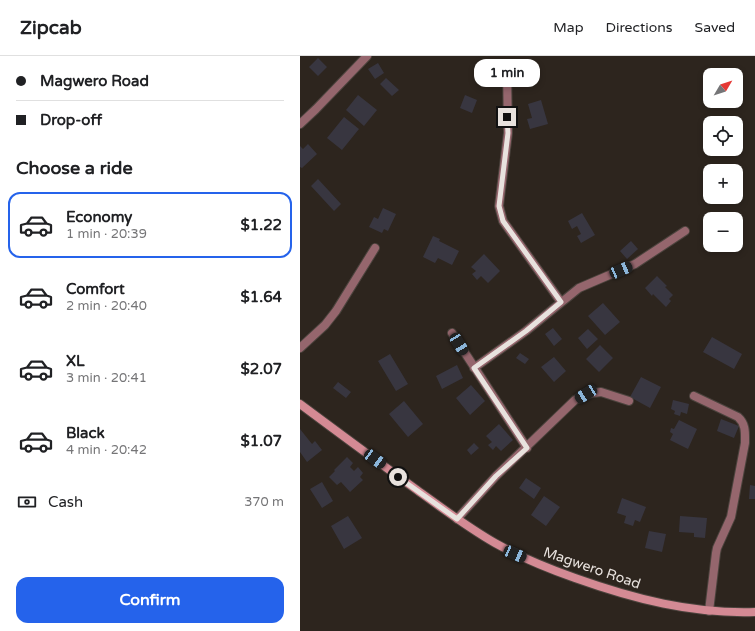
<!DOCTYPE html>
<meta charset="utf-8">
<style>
:root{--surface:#fff;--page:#f6f6f6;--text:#202124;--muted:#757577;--line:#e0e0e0;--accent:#2563eb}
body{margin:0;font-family:"Varela Round",sans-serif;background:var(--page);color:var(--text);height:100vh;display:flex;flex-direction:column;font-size:15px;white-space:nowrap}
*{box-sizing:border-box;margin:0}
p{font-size:13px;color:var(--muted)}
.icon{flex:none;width:22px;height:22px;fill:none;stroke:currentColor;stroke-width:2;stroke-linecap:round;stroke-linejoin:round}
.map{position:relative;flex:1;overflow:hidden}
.panel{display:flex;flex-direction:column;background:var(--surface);width:300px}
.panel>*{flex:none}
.hud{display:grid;align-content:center;height:88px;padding:0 16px;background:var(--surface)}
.needle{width:26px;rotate:51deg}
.buttons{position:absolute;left:403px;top:12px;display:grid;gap:8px}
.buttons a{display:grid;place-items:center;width:40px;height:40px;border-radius:8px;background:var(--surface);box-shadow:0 2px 6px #0003;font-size:20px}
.end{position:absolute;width:18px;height:18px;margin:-9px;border:5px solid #e8e2de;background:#111;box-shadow:0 0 0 2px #111}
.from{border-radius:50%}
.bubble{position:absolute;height:28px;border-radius:12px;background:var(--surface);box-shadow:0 2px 6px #0003;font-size:13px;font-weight:700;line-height:28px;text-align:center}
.car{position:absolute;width:12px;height:24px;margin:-12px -6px;border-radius:5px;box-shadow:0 0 3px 1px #0007;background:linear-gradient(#222 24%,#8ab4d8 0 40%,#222 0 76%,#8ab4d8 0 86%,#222 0)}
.hud b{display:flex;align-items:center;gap:14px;height:38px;font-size:15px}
.hud b+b{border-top:1px solid var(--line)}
.hud i{width:10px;height:10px;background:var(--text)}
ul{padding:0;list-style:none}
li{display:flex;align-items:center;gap:12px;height:66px;margin:0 8px 6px;padding:0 8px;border:2px solid transparent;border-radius:12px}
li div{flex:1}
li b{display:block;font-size:15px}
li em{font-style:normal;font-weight:700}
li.on{border-color:var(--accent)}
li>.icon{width:36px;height:36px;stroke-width:1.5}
h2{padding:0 16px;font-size:18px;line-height:48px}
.pay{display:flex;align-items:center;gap:10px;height:44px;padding:0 16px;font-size:15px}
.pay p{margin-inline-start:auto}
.primary-button{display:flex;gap:8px;margin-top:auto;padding:8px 16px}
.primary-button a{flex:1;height:46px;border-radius:12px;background:var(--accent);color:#fff;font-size:16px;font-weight:700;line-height:46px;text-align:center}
header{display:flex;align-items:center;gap:24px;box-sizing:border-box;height:56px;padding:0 20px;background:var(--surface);border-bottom:1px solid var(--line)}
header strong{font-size:19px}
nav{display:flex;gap:22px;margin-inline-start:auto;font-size:14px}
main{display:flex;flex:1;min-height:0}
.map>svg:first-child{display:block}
</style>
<header>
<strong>Zipcab</strong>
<nav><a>Map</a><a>Directions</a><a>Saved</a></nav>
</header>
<main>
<section class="panel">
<div class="hud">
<b><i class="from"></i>Magwero Road</b>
<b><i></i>Drop-off</b>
</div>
<h2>Choose a ride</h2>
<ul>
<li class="on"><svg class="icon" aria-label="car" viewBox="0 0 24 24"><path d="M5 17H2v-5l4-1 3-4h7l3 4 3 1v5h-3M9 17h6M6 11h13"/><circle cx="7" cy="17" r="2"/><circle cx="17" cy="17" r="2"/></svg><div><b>Economy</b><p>1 min · 20:39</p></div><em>$1.22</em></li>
<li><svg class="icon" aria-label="car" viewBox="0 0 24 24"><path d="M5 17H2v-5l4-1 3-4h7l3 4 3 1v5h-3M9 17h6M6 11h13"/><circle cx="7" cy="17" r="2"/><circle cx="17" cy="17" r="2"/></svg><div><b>Comfort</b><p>2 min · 20:40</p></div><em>$1.64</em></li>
<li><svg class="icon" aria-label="car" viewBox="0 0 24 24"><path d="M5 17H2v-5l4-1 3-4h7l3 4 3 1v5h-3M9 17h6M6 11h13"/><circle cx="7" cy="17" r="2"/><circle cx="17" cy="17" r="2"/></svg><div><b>XL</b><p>3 min · 20:41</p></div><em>$2.07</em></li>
<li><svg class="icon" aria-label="car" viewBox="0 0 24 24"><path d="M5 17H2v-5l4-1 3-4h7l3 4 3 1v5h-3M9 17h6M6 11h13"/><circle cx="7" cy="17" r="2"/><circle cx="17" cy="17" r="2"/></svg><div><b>Black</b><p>4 min · 20:42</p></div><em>$1.07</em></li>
</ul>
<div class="pay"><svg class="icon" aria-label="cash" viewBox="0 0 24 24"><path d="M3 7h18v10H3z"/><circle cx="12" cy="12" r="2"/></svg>Cash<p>370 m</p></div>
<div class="primary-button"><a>Confirm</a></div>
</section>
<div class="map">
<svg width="455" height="575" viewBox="0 0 455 575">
<rect width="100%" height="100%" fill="#2d251e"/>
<!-- building -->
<path fill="#383640" d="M18 2 27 11 18 20 9 11Z
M78 7 84 17 75 23 68 13Z
M86 22 99 34 92 40 80 28Z
M58 39 77 54 64 70 46 54Z
M165 39 177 44 172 57 160 52Z
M241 44 248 68 230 73 227 63 232 62 228 48Z
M44 61 59 73 42 94 27 82Z
M8 88 17 98 2 112 0 111V90L3 93Z
M18 123 41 148 34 155 11 130Z
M83 152 96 158 88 175 84 173 82 177 69 171 74 161 78 163Z
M282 157 295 179 281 187 277 180 281 178 277 170 272 173 268 165Z
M133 180 140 183 139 185 159 195 152 209 138 202 135 207 123 201Z
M331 185 338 193 327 203 320 195Z
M184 198 200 215 188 227 181 220 177 224 172 218 176 215 171 211Z
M357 220 367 230 365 231 373 239 369 243 371 245 366 251 353 238 352 240 345 232Z
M303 247 320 266 305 279 288 260Z
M253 272 262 283 254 290 245 278Z
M288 273 298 283 287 293 278 282Z
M412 281 442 298 434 313 403 296Z
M300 289 313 302 299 316 286 303Z
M220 297 229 303 225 308 216 302Z
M90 298 108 328 96 335 78 305Z
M254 301 266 315 254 326 241 311Z
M157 309 163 322 142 333 136 320Z
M341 321 361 331 350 352 330 341Z
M38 326 51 336 46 342 33 332Z
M171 329 185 345 170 359 156 342Z
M373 344 389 348 387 358 381 356 380 360 374 358 375 355 371 353Z
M104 345 123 368 108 381 89 358Z
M421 363 439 370 434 382 417 375Z
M379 364 397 373 388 393 370 384 373 378 370 376 371 372 374 373Z
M199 368 213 384 201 395 196 390 193 394 188 389 192 386 186 380Z
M0 373 12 388 15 385 22 394 7 406 0 396Z
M174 387 179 392 171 399 167 394Z
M47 401 53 407 50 411 54 415 58 411 63 417 60 421 63 424 50 436 41 426 37 429 29 421 35 415 34 414Z
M226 422 241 432 234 443 219 432Z
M22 426 33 445 22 452 10 433Z
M450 429 455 430V443H449Z
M244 440 260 451 246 470 231 459Z
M322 442 346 451 340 466 335 464 333 470 324 467 326 460 317 457Z
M48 460 62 482 44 493 31 470Z
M380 460 407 462 405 482 394 481V477L379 476Z
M349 475 366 478 362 496 345 492Z"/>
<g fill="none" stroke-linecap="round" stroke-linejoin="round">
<!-- street casing -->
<g stroke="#4b433d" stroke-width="10">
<path id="street" d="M207 14 208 77 199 150 203 165 261 246
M0 68 16 53 67 0
M152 277 227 392
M0 292 25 269 36 255 75 192
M174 312 226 275 279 232 335 208 385 175
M394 340 438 361C446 368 445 377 445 387L431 461 417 492 416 497 409 555
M157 463 196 420 275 344 286 338 301 336 329 345"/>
</g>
<!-- secondary casing -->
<g stroke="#4b433d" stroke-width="10">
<path id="secondary" d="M0 348C39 377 78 406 117 434 142 452 167 471 195 487 220 501 247 512 275 522 334 543 392 558 455 556"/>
</g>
<!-- street -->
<use href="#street" stroke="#95666d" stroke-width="8"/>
<!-- secondary -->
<use href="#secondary" stroke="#d48a94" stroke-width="8"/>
</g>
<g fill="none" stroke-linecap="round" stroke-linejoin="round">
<!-- route -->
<path stroke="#e8e2de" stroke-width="5" d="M98 421 157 463 196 420 227 392 174 312 226 275 261 246 203 165 199 150 208 77 207 61"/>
</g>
<g text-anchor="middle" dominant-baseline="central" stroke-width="3" stroke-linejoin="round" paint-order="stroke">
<!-- street labels -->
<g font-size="14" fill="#e8e2de" stroke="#2d251e">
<text transform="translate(292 512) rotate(19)">Magwero Road</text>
</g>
</g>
</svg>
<div class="buttons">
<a><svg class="needle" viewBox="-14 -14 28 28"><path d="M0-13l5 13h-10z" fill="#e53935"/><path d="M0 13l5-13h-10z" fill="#757577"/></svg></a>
<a><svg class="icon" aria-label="locate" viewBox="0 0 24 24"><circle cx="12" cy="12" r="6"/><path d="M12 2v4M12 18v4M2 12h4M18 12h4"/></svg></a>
<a>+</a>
<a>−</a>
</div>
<i class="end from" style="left:98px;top:421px"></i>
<i class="end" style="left:207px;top:61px"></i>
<div class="bubble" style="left:174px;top:3px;width:66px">1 min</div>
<i class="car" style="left:321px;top:214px;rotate:67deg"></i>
<i class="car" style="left:159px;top:288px;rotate:148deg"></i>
<i class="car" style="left:286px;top:338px;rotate:238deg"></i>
<i class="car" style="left:75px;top:403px;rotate:126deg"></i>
<i class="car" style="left:215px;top:498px;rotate:113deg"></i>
</div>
</main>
